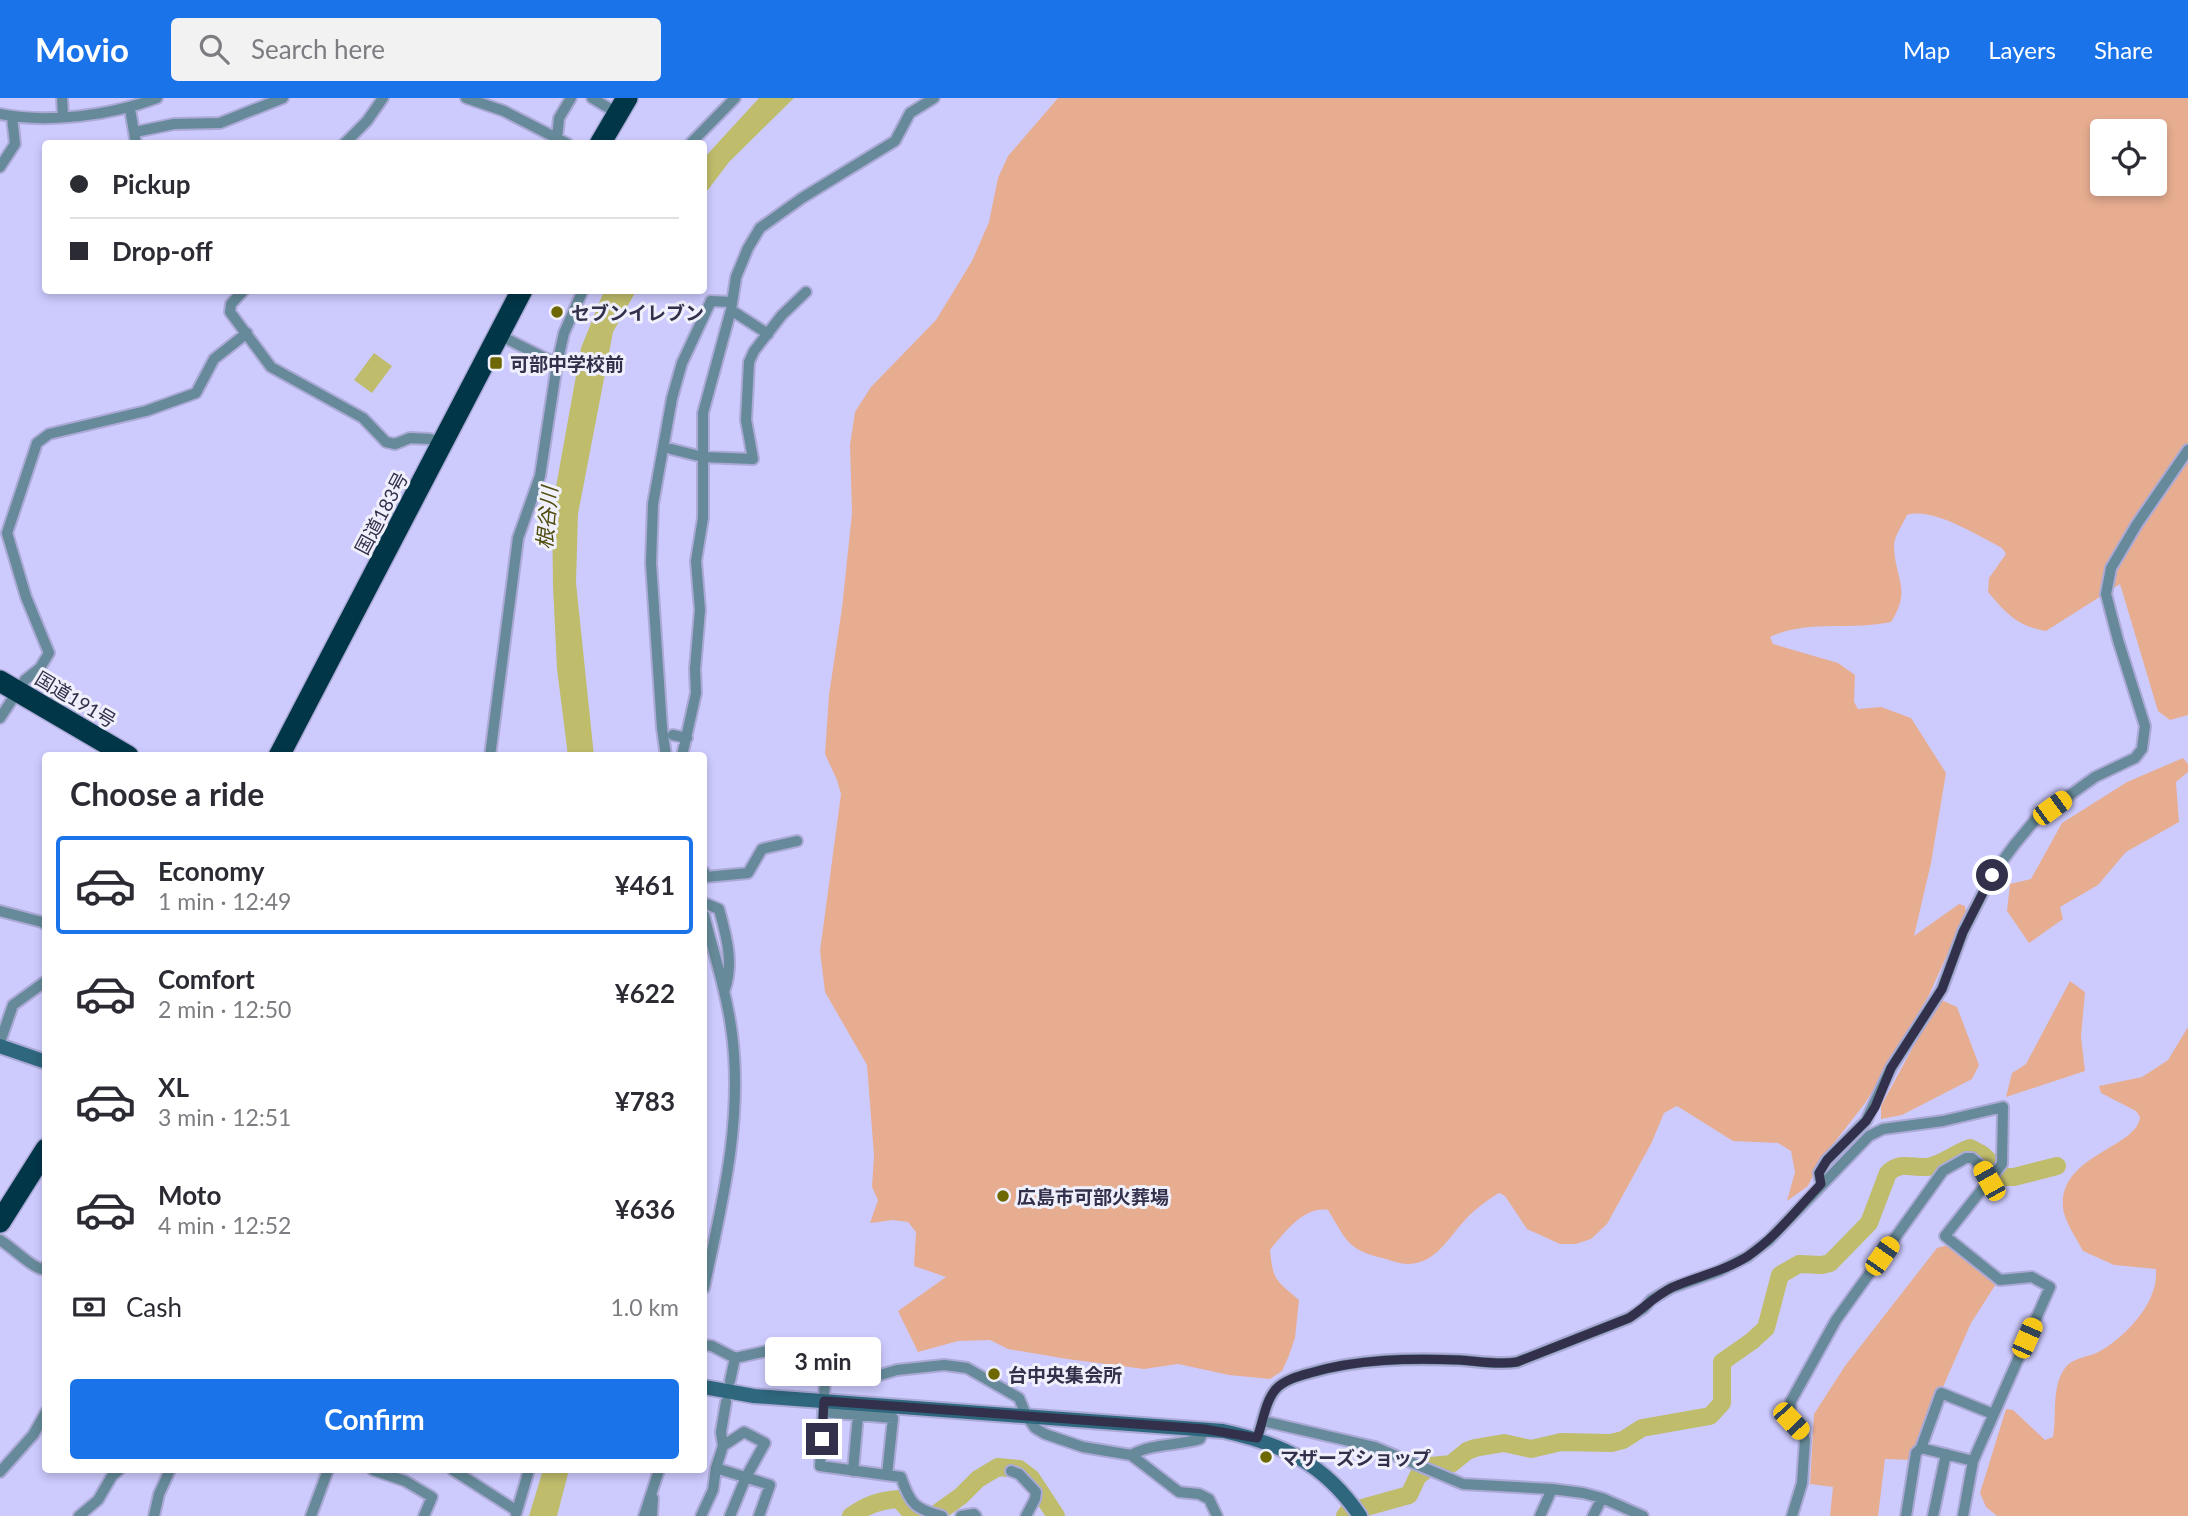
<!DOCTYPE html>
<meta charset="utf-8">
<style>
:root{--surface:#fff;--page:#f2f2f3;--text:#2b2b33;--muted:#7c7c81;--line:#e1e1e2;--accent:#1a73e8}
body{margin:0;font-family:Lato,"Noto Sans JP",sans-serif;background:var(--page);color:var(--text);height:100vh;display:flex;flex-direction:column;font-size:26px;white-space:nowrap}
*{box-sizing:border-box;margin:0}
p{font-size:23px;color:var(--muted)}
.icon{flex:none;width:38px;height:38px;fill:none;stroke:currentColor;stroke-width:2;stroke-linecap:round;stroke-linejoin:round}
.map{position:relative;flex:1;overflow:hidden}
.details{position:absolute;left:42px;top:654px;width:665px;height:721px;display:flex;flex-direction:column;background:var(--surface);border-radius:7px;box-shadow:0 4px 10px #0003}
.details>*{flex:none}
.guide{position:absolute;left:42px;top:42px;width:665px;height:154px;border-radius:7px;box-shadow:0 4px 10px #0003;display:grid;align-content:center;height:154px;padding:0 28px;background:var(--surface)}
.buttons{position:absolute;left:2090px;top:21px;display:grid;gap:14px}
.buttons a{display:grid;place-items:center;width:77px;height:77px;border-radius:7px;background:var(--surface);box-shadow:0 4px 10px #0003;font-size:35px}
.end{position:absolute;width:32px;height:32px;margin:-16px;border:9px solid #32304a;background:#fff;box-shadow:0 0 0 4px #fff}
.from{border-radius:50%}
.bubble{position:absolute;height:49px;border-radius:7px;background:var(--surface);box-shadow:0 4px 10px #0003;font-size:23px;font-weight:700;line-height:49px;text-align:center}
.car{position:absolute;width:21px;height:42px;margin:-21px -10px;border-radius:9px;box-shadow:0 0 5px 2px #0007;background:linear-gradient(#f5c518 24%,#345 0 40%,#f5c518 0 76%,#345 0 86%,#f5c518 0)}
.guide b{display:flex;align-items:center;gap:24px;height:66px;font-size:26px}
.guide b+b{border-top:2px solid var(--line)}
.guide i{width:18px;height:18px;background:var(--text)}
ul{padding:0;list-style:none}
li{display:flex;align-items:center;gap:21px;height:98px;margin:0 14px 10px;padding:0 14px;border:4px solid transparent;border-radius:7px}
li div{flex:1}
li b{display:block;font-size:26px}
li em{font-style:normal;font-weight:700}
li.active{border-color:var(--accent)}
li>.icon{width:63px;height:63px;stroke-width:1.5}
h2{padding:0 28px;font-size:32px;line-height:84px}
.pay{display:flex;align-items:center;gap:18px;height:77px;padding:0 28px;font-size:26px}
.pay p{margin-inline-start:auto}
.cta{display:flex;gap:14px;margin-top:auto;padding:14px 28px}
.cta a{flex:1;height:80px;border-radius:7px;background:var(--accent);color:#fff;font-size:28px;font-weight:700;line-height:80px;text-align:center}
header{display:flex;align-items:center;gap:42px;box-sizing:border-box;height:98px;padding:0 35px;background:var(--accent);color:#fff}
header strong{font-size:33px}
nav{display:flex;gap:38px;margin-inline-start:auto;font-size:24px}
.search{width:490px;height:63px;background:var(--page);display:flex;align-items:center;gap:18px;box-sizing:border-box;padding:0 24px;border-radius:7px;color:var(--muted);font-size:26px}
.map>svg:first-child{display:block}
</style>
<header>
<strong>Movio</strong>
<div class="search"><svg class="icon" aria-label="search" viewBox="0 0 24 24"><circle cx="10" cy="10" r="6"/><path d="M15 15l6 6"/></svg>Search here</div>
<nav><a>Map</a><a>Layers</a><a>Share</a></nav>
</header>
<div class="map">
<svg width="2188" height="1418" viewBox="0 0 2188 1418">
<rect width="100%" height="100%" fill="#cdcbfe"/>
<!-- green -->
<path fill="#e7ad91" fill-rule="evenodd" d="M1058 0H2188V617L2170 622 2158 613 2120 486 2046 533C2017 528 2007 516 1988 494L1989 480 2006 456 2002 450C1978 438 1933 409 1907 417 1903 426 1894 438 1894 448 1895 482 1912 491 1891 524 1850 533 1808 521 1770 539L1773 546 1838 565 1855 577 1854 604 1858 611 1881 609 1911 620 1946 675 1931 765 1914 838 1959 806 1965 808 1966 815 1929 897 1866 1004 1820 1063 1808 1088 1787 1103 1795 1074 1791 1053 1778 1045 1733 1043 1677 1008 1664 1015 1652 1044 1607 1126 1591 1141 1576 1146H1560L1527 1131 1505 1098 1499 1095C1486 1103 1475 1111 1465 1122 1448 1140 1436 1166 1407 1166 1401 1166 1393 1163 1386 1161 1348 1152 1348 1145 1328 1112 1304 1108 1284 1135 1270 1152 1273 1183 1276 1182 1299 1202L1295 1240 1288 1260 1282 1273 1270 1281 1229 1277 1178 1266 1144 1271 1067 1261 1008 1251 990 1242 958 1243 918 1254 898 1213 946 1179 914 1168 916 1134 908 1124 893 1122 870 1125 878 1102 872 1089 874 1058 867 967 825 894 820 853 841 696 837 682 825 656 829 597 842 510 852 415 850 347 855 314 871 289 936 222 972 163 989 124 998 80 1008 58ZM2102 33H2154V86H2102Z
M2183 660 2188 666V674L2176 684 2179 724 2126 754 2098 787 2060 809 2063 821 2029 845 2007 813 2010 786 2031 781 2062 725 2127 684Z
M2070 883 2085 894 2081 939 2085 973 2006 999 2012 975 2026 966Z
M1939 901 1957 909 1979 967 1972 981 1902 1017 1881 1021V1008Z
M2188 929V1418H1997L1986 1409 1980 1395 2006 1311 2013 1312 2045 1342 2053 1339C2057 1318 2051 1289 2065 1270 2071 1261 2085 1259 2094 1256 2117 1246 2146 1217 2153 1193 2156 1187 2156 1178 2156 1171L2114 1167 2083 1153C2077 1141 2064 1123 2063 1109 2059 1057 2137 1050 2140 1019L2136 1013 2101 995 2099 988 2142 979 2168 962Z
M1948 1147 1996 1186 1971 1225 1911 1362 1885 1361 1878 1418H1830L1833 1389 1810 1386 1814 1316 1845 1268 1937 1150Z"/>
<!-- water -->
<path fill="#bfbc6c" d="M759 0H794L729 64 704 97V60Z
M604 193H636L613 234 578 416 576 485 594 658H568L557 571 553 488 552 411 581 250Z
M374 255 392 268 372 295 354 282Z
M543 1372H569L557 1418H529Z"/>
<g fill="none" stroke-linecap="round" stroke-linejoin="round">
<!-- river -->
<path stroke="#bfbc6c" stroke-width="18" d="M851 1418C867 1407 880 1402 899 1401L914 1418
M933 1418 961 1398 978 1381 998 1369 1019 1371 1031 1380 1056 1418
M1345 1418 1348 1414 1409 1397 1418 1378 1431 1368 1451 1366 1467 1353 1475 1350 1504 1345 1531 1351 1561 1344 1611 1345 1623 1342 1642 1330 1710 1318 1722 1305V1264L1752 1243 1766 1230 1780 1177 1799 1166 1822 1167 1830 1165 1869 1125 1888 1075C1901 1063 1912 1070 1927 1069 1942 1067 1955 1055 1970 1050L1983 1057 2005 1079H2014L2057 1068"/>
<!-- street casing -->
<g stroke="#aba9d6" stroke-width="14">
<path id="street" d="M62 0 63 18
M466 0 504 13 568 46
M592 0 617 15
M130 11 136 46
M0 16C48 26 112 17 157 0
M135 34 174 26 220 25 283 0
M557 40 559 20 571 0
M344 46 367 23 383 0
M690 46 735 0
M0 69 15 46 12 19
M244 192 231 206 230 214 271 269 363 320 386 344 395 346 410 340 430 341 443 344
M731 212 768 236
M499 237 557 266
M671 351 703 359 753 361 746 322 749 264 754 253 782 217 806 194
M0 620 25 582 40 570 49 555 26 499 7 435 37 345 49 336 146 313 196 295 214 261 247 235
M673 637 687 640
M490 658 518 440 540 378 557 266 564 235 583 192
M666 658 662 630 651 465 653 406 672 300 682 265 711 203 732 204
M682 658 696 595 695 571 700 512 696 463 703 420V315L731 212 736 179 748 150 760 130 802 100 895 43 910 15 934 0
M704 774 706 779 748 775 762 751 797 743
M704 805 719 811C726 837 734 864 725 891
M0 813 42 824 46 827
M704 817C714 856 727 896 732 936 743 1023 722 1106 704 1190
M0 944 13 907 46 883
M1821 1086 1819 1075 1827 1062 1866 1023 1891 970 1942 891 1963 834 1992 777 2015 746 2035 722 2095 679 2135 660 2142 651 2145 628 2118 542 2106 496 2111 470 2137 426 2188 352
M0 1142C12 1149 30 1168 41 1171L46 1168
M704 1247 712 1248 735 1260 776 1251 816 1256 826 1263 880 1277 897 1272 944 1267 967 1270 1019 1300 1026 1317 1035 1330 1045 1336 1083 1349 1131 1357 1179 1394 1199 1396 1209 1401 1217 1418
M826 1263 820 1368 901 1379C910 1406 915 1411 942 1418
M730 1283 735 1260
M823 1314 893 1320 887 1377
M1263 1323 1375 1349 1463 1386 1552 1391 1583 1395 1602 1400 1643 1418
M1257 1340C1263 1325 1265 1303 1276 1291 1284 1282 1299 1278 1310 1275 1357 1261 1409 1260 1459 1262 1478 1263 1497 1267 1517 1264L1629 1220 1644 1210 1651 1202 1671 1190 1719 1173 1747 1159 1769 1142 1869 1038 1883 1031 1943 1023 2003 1009 2002 1066 1945 1138 2000 1182 2032 1179 2050 1189 1973 1363 1963 1418
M723 1348 744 1334 765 1345 746 1379 730 1418
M1131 1357C1152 1345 1177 1348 1200 1341L1204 1331
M1973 1363 1921 1350 1941 1295 1993 1316
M716 1370 770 1387 759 1418
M373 1372 405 1383 432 1399 424 1418
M453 1372 517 1413
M853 1373 858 1317
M1011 1373 1019 1376 1036 1394 1035 1401 1026 1418
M0 1374 33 1337 46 1314
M516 1416 529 1372
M79 1418 98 1402 112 1378 119 1372
M154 1418 159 1396 170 1372
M311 1418 328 1372
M644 1418 659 1372
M652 1418 653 1400
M701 1418 713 1392 716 1370 723 1348 721 1334 726 1304
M961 1418 974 1416 976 1418
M1540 1418 1552 1391
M1593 1418 1602 1400
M1792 1418 1802 1385 1805 1342C1800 1323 1787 1329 1791 1303L1836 1222 1943 1073 1966 1060H1972L1979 1066 1989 1083
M1906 1418 1916 1355 1921 1350
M1933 1418 1946 1356"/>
</g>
<!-- secondary casing -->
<g stroke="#aba9d6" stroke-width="18">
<path id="secondary" d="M0 948 46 964
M704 1289 754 1298 1223 1333C1283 1346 1325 1366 1360 1418"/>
</g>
<!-- highway casing -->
<g stroke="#aba9d6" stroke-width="24">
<path id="highway" d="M600 46 627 0
M0 583 128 658
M279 658 522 192
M0 1124 46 1051"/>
</g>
<!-- street -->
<use href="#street" stroke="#668a99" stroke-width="10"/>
<!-- secondary -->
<use href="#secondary" stroke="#2e677e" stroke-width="14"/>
<!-- highway -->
<use href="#highway" stroke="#003648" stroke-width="21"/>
</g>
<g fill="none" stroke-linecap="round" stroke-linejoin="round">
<!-- route -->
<path stroke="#32304a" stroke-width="9" d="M822 1341 824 1303 1204 1331 1257 1340C1263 1325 1265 1303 1276 1291 1284 1282 1299 1278 1310 1275 1357 1261 1409 1260 1459 1262 1478 1263 1497 1267 1517 1264L1629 1220C1644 1210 1656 1197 1673 1189 1698 1178 1725 1173 1748 1158 1776 1139 1798 1110 1821 1086L1819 1075 1827 1062 1866 1023 1875 1009 1891 970 1942 891 1963 834 1992 777"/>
</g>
<!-- markers -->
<g fill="#6d6801" stroke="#f0f0fd" stroke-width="2.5">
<circle cx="557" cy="214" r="7"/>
<rect x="489" y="258" width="14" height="14" rx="3.5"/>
<circle cx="1003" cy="1098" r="7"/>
<circle cx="994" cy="1276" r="7"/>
<circle cx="1266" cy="1359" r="7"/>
</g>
<g text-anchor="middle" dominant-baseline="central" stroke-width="6" stroke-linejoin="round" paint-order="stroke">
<!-- poi labels -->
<g font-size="19" font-weight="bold" fill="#32304a" stroke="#f0f0fd" text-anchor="start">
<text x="571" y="214">セブンイレブン</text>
<text x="510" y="265">可部中学校前</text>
<text x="1017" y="1098">広島市可部火葬場</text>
<text x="1008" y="1276">台中央集会所</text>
<text x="1280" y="1359">マザーズショップ</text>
</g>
<!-- street labels -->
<g font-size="19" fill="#32304a" stroke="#f0f0fd">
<text transform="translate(381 415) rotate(-62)">国道183号</text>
<text transform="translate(76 601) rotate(31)">国道191号</text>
</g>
<!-- water labels -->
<g font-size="21" font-style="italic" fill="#4f4c0d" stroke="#f0f0fd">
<text transform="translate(546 420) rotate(-85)">根谷川</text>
</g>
</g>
</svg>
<div class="buttons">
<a><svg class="icon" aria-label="locate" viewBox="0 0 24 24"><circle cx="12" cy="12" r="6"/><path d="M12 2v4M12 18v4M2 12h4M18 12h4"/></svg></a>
</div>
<i class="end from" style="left:1992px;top:777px"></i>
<i class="end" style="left:822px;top:1341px"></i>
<div class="bubble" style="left:765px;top:1239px;width:116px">3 min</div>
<i class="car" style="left:2052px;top:710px;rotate:54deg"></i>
<i class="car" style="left:1989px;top:1083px;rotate:331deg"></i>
<i class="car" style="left:1882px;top:1158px;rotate:35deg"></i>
<i class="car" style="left:2027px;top:1240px;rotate:24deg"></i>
<i class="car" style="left:1791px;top:1323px;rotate:137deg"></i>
<div class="guide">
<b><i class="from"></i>Pickup</b>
<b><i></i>Drop-off</b>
</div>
<section class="details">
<h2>Choose a ride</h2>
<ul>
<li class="active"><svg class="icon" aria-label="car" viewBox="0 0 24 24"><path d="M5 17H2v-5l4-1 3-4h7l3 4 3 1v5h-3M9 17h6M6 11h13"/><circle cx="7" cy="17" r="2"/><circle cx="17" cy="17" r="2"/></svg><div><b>Economy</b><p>1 min · 12:49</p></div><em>¥461</em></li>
<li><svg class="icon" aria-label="car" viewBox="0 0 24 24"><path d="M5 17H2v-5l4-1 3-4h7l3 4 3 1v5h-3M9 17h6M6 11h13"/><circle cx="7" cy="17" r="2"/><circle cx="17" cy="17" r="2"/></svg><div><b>Comfort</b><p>2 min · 12:50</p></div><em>¥622</em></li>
<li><svg class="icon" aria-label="car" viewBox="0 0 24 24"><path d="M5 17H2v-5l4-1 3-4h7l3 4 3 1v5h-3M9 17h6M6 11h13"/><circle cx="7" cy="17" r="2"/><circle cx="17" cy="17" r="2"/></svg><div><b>XL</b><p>3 min · 12:51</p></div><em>¥783</em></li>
<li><svg class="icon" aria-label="car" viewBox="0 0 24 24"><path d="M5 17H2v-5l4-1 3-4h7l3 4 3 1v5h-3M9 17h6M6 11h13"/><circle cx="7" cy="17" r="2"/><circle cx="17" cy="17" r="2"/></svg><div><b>Moto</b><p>4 min · 12:52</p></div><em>¥636</em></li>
</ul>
<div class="pay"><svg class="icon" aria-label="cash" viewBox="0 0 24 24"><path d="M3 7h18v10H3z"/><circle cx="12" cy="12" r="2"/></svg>Cash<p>1.0 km</p></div>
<div class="cta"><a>Confirm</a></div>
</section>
</div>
